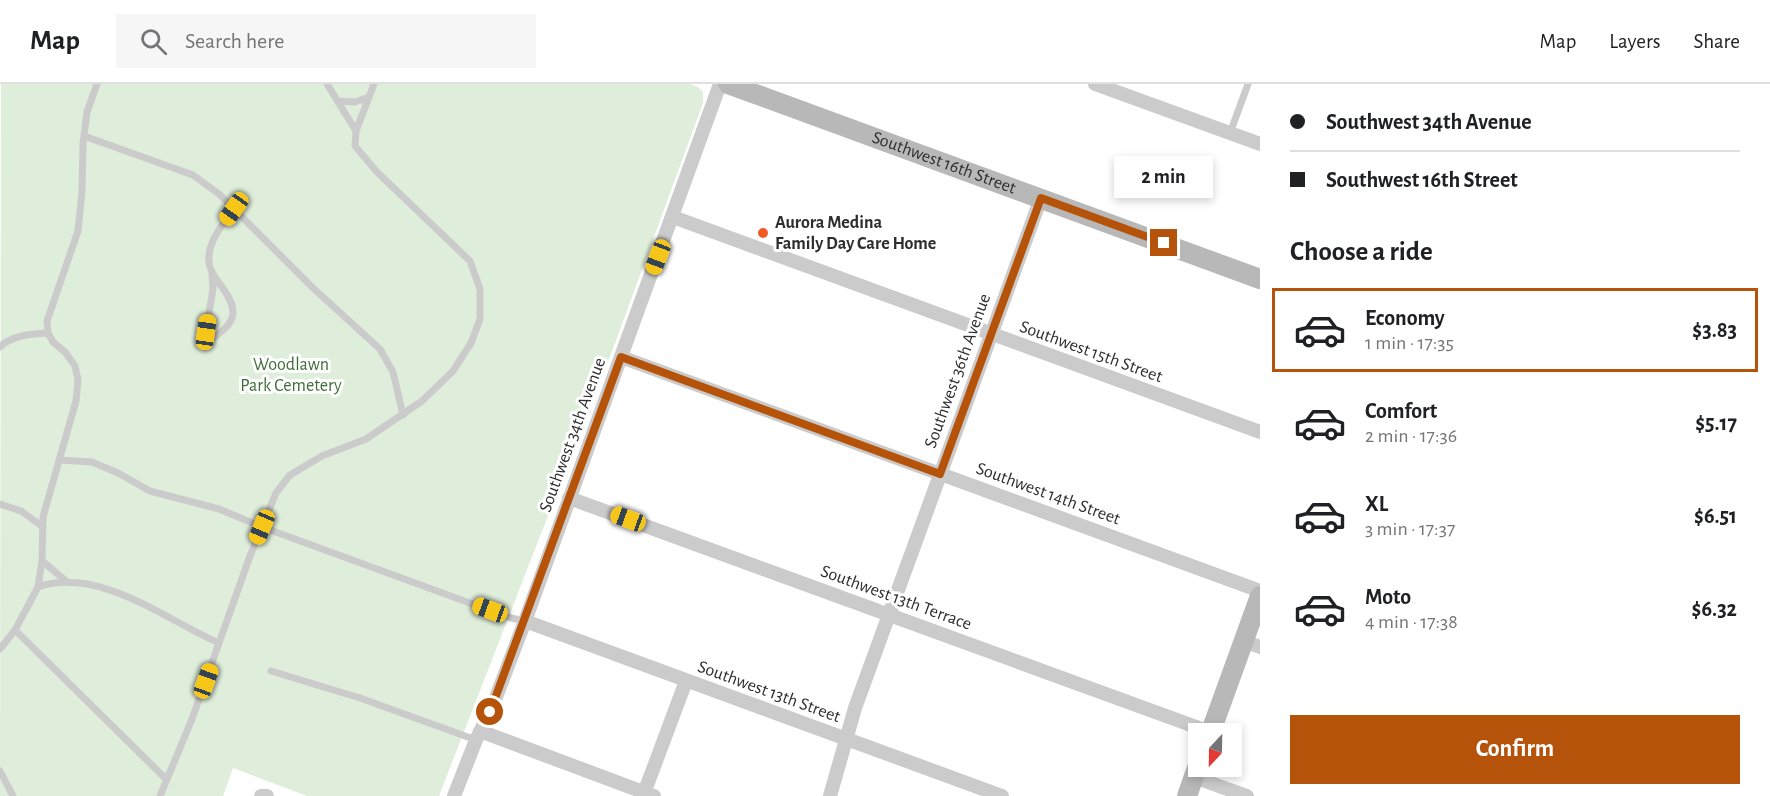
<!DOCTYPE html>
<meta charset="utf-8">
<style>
:root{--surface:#fff;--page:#f6f6f6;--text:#202124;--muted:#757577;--line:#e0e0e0;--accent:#b45309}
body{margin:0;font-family:"Alegreya Sans",sans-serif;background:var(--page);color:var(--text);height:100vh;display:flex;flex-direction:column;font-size:22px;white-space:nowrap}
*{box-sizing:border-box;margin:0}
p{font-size:20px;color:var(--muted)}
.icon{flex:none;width:33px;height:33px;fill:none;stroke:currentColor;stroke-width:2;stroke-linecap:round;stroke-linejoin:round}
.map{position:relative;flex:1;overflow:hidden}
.side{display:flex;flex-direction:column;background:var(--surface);width:510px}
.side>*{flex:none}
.guide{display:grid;align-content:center;height:132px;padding:0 30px;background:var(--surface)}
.needle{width:39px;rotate:202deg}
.controls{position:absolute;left:1188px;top:639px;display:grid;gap:12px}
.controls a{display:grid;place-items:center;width:54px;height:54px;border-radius:0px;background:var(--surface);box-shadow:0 3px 9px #0003;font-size:30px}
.end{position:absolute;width:27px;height:27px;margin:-14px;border:8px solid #b45309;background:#fff;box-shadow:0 0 0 3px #fff}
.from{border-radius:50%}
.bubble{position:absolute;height:42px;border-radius:0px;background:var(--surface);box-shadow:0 3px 9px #0003;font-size:20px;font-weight:700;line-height:42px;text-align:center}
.car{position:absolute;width:18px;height:36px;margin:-18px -9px;border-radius:8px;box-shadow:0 0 4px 2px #0007;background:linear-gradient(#f5c518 24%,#345 0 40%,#f5c518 0 76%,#345 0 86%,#f5c518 0)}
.guide b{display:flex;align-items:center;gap:21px;height:57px;font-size:22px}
.guide b+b{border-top:2px solid var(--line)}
.guide i{width:15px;height:15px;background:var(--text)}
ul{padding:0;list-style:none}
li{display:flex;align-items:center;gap:18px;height:84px;margin:0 12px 9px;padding:0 18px;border:3px solid transparent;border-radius:0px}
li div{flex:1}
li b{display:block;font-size:22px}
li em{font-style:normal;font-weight:700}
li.on{border-color:var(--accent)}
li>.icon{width:54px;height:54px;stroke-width:1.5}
h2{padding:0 30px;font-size:27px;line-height:72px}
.action{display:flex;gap:12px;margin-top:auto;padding:12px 30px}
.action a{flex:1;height:69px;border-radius:0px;background:var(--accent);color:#fff;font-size:24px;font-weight:700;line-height:69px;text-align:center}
header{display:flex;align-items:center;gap:36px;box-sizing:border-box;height:84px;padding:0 30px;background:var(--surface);border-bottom:2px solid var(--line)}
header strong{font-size:28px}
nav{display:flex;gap:33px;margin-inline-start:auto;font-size:21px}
.search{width:420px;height:54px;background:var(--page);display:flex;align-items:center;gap:15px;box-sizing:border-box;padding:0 21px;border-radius:0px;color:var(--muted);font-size:22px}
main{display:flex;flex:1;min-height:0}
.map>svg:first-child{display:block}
</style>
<header>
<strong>Map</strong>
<div class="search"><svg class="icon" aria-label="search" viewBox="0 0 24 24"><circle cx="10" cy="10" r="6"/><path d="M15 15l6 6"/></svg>Search here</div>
<nav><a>Map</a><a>Layers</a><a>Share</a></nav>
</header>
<main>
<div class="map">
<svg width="1260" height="712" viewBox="0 0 1260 712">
<rect width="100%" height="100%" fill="#fff"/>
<!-- green -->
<path fill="#dfeddb" d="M1 0H690L698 3 703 8V19L614 262 439 712H307L233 684 223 712H0Z"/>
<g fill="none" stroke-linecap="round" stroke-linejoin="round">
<!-- lane -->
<path stroke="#cbcbcb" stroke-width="7" d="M327 0 356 47
M338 17 355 18 369 13
M1230 49 1248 0
M84 52 193 91 219 110 313 204 380 265 393 288 403 331
M212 189 213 205 204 260C235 240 243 230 219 199 215 193 209 186 209 178 207 158 223 140 234 125
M0 263C12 251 32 250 48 249
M59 376 92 378 118 389 150 407 219 425 262 443 511 534 525 537
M0 420 21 427 43 443
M42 477 66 497
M38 503C99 482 166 536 219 559
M15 546 167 696
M0 565 15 546 38 503 42 477 43 433 76 317 78 296 75 282 65 268 53 258 48 249 47 237 78 147 82 107 83 60 87 28 97 0
M271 587 360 614 476 656
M0 687 13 712
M160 712 192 635 250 472 276 409 290 391 322 372 366 355 422 317 453 287 471 259 480 235V205L470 177 377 88 355 62 356 47 374 0"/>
<!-- street -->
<path stroke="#cbcbcb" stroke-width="14" d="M1095 0 1260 60
M673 133 1260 348
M621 273 1260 507
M569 414 1210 648
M525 537 1002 712
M1243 557 1260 563
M480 647 654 712
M1194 693 1247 712
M261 712H267
M454 712 476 656 493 621 525 537 720 0
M643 712 686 597
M830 712 855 624 1041 114"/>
<!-- secondary -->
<g stroke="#b8b8b8" stroke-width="20">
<path id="s1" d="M728 0 1260 195"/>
<path d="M1210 650 1260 512"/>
<path d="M1187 712 1198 681"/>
</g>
</g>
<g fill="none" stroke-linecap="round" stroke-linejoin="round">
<!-- route -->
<path stroke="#b45309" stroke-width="8" d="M490 628 621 273 940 390 1041 114 1164 159"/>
</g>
<!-- markers -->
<circle fill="#f25b24" stroke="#fff" stroke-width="2" cx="763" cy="149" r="6"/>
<g text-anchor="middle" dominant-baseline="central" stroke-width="6" stroke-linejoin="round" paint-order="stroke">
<!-- street labels -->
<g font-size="18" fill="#2e2e2e" stroke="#fff">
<text stroke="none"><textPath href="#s1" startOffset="230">Southwest 16th Street</textPath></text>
<text transform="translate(1091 268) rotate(20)">Southwest 15th Street</text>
<text transform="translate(958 287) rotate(-70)">Southwest 36th Avenue</text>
<text transform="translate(573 351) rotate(-70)">Southwest 34th Avenue</text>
<text transform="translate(1048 410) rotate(20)">Southwest 14th Street</text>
<text transform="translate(896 514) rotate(20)">Southwest 13th Terrace</text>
<text transform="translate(769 608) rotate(20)">Southwest 13th Street</text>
</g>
<!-- poi labels -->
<g font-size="18" font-weight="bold" fill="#2e2e2e" stroke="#fff" text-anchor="start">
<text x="775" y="139">Aurora Medina<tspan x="775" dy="21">Family Day Care Home</tspan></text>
</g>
<!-- park labels -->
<g font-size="18" fill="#3f6d38" stroke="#fff">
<text x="291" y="281">Woodlawn<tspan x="291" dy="21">Park Cemetery</tspan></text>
</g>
</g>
</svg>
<div class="controls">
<a><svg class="needle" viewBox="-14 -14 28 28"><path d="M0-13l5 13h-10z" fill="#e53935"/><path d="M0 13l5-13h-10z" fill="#757577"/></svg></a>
</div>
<i class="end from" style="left:490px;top:628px"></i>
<i class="end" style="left:1164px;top:159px"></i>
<div class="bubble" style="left:1114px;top:72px;width:99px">2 min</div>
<i class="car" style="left:234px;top:125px;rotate:215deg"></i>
<i class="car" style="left:658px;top:173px;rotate:201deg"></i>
<i class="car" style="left:206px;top:248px;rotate:8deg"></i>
<i class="car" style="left:628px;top:435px;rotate:290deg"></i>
<i class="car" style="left:262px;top:443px;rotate:203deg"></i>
<i class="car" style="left:490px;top:526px;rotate:290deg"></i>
<i class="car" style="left:206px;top:597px;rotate:20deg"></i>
</div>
<section class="side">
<div class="guide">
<b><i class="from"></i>Southwest 34th Avenue</b>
<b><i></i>Southwest 16th Street</b>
</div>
<h2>Choose a ride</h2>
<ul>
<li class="on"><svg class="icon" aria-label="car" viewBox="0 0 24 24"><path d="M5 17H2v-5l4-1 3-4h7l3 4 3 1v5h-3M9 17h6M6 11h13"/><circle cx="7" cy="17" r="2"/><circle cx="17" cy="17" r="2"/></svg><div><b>Economy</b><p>1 min · 17:35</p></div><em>$3.83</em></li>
<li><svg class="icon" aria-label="car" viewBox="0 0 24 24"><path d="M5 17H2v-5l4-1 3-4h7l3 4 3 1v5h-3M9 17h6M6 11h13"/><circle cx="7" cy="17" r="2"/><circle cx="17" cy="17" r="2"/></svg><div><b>Comfort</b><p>2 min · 17:36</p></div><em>$5.17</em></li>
<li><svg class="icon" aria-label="car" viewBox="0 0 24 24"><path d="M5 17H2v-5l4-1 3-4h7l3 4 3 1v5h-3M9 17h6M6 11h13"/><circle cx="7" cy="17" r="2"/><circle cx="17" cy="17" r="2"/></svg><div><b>XL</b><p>3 min · 17:37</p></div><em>$6.51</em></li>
<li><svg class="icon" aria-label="car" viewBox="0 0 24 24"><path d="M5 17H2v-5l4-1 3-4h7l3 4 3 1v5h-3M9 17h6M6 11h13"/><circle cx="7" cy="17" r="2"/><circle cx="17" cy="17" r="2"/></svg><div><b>Moto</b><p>4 min · 17:38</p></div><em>$6.32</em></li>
</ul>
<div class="action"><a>Confirm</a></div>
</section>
</main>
